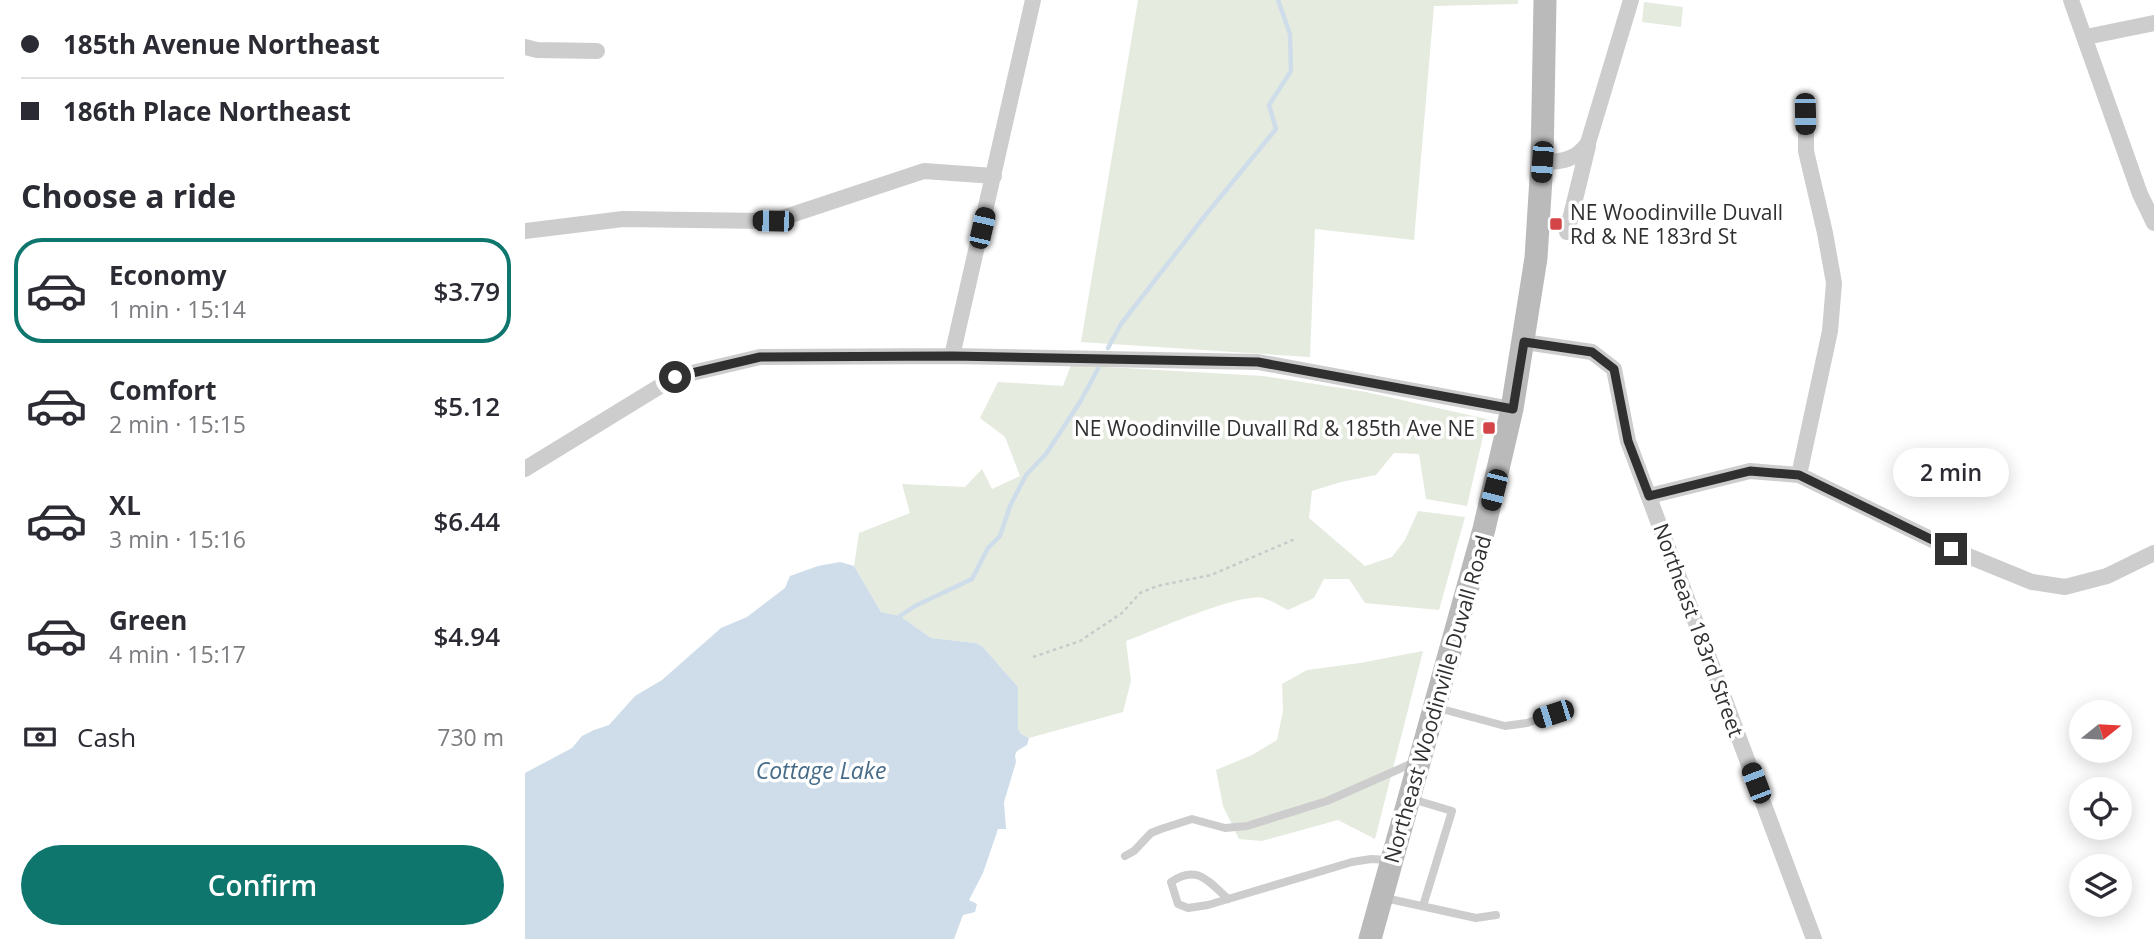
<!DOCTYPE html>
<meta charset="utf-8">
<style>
:root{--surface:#fff;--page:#f7f7f7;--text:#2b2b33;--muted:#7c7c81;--line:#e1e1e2;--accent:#0f766e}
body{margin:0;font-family:"Open Sans",sans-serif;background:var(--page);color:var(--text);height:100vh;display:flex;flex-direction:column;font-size:26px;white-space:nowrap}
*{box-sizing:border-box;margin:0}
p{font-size:23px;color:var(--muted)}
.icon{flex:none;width:38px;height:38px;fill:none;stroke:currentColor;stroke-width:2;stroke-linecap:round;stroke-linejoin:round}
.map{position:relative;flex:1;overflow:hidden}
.drawer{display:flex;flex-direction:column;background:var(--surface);width:525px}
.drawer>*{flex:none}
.top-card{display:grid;align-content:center;height:154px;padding:0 21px;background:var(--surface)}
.needle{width:46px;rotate:72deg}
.buttons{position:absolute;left:1544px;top:700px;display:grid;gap:14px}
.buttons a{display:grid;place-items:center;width:63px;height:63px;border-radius:50%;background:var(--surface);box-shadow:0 4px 18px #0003;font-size:35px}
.end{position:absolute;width:32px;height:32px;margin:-16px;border:9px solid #303030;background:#fff;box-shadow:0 0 0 4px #fff}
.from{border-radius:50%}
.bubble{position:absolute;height:49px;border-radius:24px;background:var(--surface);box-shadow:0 4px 18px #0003;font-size:23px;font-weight:600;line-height:49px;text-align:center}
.car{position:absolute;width:21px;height:42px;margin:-21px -10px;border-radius:9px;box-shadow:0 0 5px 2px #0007;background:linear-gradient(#222 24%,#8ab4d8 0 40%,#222 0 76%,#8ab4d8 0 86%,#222 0)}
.top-card b{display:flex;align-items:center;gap:24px;height:66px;font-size:26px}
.top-card b+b{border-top:2px solid var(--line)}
.top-card i{width:18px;height:18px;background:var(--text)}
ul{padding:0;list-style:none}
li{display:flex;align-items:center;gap:21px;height:105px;margin:0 14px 10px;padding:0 7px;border:4px solid transparent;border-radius:28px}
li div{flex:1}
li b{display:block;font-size:26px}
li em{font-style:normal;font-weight:600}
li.on{border-color:var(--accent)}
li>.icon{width:63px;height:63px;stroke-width:1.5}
h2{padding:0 21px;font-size:32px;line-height:84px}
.pay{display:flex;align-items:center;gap:18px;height:77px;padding:0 21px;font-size:26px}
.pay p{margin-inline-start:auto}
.primary-button{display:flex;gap:14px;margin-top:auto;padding:14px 21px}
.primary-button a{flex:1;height:80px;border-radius:42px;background:var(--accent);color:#fff;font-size:28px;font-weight:600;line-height:80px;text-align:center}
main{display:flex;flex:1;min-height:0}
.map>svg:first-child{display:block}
</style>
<main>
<section class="drawer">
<div class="top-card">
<b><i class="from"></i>185th Avenue Northeast</b>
<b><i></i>186th Place Northeast</b>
</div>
<h2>Choose a ride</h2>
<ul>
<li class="on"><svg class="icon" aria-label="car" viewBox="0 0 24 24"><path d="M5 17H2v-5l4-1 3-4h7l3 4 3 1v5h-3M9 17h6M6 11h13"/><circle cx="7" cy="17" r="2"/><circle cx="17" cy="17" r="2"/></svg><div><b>Economy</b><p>1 min · 15:14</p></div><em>$3.79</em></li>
<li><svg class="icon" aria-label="car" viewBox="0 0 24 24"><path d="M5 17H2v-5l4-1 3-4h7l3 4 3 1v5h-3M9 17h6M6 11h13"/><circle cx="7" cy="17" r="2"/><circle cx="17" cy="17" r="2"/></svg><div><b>Comfort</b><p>2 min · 15:15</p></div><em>$5.12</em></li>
<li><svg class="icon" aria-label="car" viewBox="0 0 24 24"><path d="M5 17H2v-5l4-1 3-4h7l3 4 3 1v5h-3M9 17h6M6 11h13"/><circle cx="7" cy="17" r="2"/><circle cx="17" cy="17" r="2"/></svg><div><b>XL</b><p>3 min · 15:16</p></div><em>$6.44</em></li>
<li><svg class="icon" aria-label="car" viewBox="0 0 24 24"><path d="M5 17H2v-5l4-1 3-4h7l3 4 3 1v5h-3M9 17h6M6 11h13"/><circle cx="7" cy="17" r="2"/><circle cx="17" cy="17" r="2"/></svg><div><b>Green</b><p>4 min · 15:17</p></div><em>$4.94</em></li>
</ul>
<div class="pay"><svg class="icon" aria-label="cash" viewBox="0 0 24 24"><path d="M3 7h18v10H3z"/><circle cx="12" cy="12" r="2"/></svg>Cash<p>730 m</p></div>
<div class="primary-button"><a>Confirm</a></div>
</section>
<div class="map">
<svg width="1629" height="939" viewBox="0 0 1629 939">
<rect width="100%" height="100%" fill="#fff"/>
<!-- green -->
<path fill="#e5ebdf" d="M613 0H993V4L909 6 889 240 790 229 785 357 556 342Z
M1119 2 1158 7 1156 27 1117 22Z
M546 365 738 376 841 392 962 419 942 506 901 499 894 454 869 453 851 475 816 482 787 491 784 518 840 566 867 557 880 540 893 511 940 517 914 610 840 603 824 579H799L789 598 763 610C755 606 746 600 738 598 712 593 629 631 601 641L606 681 598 712 504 738 496 734 493 729V687L457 646 451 643 406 638 375 616 356 612 329 566 334 533 385 513 377 484 440 487 457 469 467 489 495 476 480 437 455 418 473 382 538 386Z
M898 651 850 839 813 820 737 841 714 839 698 806 691 770 727 755 752 740 758 711 757 684 782 670 835 663Z"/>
<!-- water -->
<path fill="#cedde9" d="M315 562 329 566 356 612 375 616 406 638 451 643 457 646 493 687V729L496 734 504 738 502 745 492 751 490 755 491 762 479 802 481 829H473L458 873 444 900 452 904 450 912 438 915 429 939H0V773L47 748 57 736 69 730 84 725 110 696 137 680 196 628 222 617 260 588 265 576 293 566Z"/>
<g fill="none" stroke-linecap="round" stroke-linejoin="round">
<!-- stream -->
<path stroke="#cedde9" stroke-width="4.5" d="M583 348 596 324 679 217 751 129 744 105 766 71 765 34 753 0
M375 616 390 606 447 579 463 548 475 536 485 506 501 475 521 454 555 402 573 369"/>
<!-- path -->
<path stroke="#cacaca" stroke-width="2.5" stroke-dasharray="3.5 3.5" stroke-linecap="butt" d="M508 657 555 641 597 613 615 593 632 586 686 575 770 539"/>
<!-- service -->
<path stroke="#cdcdcd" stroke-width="8" d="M913 708 980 726 1002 723 1028 714
M887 799 927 811 898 906
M600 856 609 851 626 833 636 829 667 819 700 828 722 826 802 801 890 762
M860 898 951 918 971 915
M703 899C683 881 672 864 646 882L653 904 663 908 683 905 827 862 846 859 864 860"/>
<!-- minor -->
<path stroke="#cdcdcd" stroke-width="16" d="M1546 0 1615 194 1629 223
M1561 37 1629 23
M0 47 12 50 72 51
M1017 162C1037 162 1051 160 1063 143L1106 0
M0 231 98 219 248 221 399 171 469 176
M1042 232 1063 146
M999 342 1067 352 1089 369 1103 441 1289 939
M427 356 508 0
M0 469 150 377 235 357 427 356 733 362 987 409
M1274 475 1305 331 1309 283 1300 233 1281 151V114
M1124 496 1225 471 1274 475 1426 549 1507 582 1540 587 1582 576 1629 553"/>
<!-- secondary -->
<path stroke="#bababa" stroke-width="23" d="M845 939 959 529 987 409 1011 258 1017 162 1020 0"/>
</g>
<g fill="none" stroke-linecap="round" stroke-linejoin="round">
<!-- route -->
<path stroke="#303030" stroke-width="9" d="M150 377 235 357 427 356 733 362 988 409 999 342 1067 352 1089 369 1103 441 1124 496 1225 471 1274 475 1426 549"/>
</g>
<!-- markers -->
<g fill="#d34548" stroke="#fff" stroke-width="2.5">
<rect x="1024" y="217" width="14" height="14" rx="3.5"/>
<rect x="957" y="421" width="14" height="14" rx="3.5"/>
</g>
<g text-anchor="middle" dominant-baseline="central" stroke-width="7" stroke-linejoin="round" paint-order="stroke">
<!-- poi labels -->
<g font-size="21" fill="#303030" stroke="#fff" text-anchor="start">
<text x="1045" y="212">NE Woodinville Duvall<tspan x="1045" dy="24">Rd &amp; NE 183rd St</tspan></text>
<text x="950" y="428" text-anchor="end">NE Woodinville Duvall Rd &amp; 185th Ave NE</text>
</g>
<!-- street labels -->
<g font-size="21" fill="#303030" stroke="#fff">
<text transform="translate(1174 630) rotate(70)">Northeast 183rd Street</text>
<text transform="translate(912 699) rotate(-74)">Northeast Woodinville Duvall Road</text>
</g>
<!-- water labels -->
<g font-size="23" font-style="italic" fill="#466c8a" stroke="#fff">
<text x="296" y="770">Cottage Lake</text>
</g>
</g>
</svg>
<div class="buttons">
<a><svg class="needle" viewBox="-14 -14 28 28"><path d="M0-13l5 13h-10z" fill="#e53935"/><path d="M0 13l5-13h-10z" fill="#7c7c81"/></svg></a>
<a><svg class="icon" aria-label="locate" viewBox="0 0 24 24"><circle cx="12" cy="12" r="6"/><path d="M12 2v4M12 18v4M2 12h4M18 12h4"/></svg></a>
<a><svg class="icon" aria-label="layers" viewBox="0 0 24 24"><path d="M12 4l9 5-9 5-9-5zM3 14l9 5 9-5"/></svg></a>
</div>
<i class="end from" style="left:150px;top:377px"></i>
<i class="end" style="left:1426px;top:549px"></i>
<div class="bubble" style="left:1368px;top:448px;width:116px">2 min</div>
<i class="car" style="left:1280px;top:114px;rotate:179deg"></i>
<i class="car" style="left:1017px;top:162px;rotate:184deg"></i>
<i class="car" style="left:248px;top:221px;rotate:271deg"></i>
<i class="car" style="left:457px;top:228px;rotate:13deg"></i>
<i class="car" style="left:969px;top:490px;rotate:194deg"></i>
<i class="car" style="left:1028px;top:714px;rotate:252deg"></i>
<i class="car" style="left:1231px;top:783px;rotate:339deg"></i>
</div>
</main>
